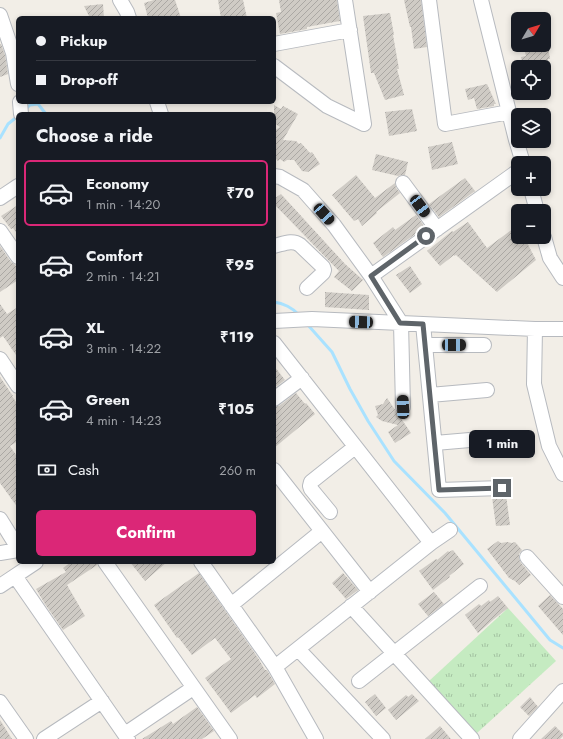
<!DOCTYPE html>
<meta charset="utf-8">
<style>
:root{--surface:#171b24;--page:#20242c;--text:#f1f3f6;--muted:#9ea1a6;--line:#363941;--accent:#db2777}
body{margin:0;font-family:Jost,sans-serif;background:var(--page);color:var(--text);height:100vh;display:flex;flex-direction:column;font-size:15px;white-space:nowrap}
*{box-sizing:border-box;margin:0}
p{font-size:13px;color:var(--muted)}
.icon{flex:none;width:22px;height:22px;fill:none;stroke:currentColor;stroke-width:2;stroke-linecap:round;stroke-linejoin:round}
.map{position:relative;flex:1;overflow:hidden}
.sheet{position:absolute;left:16px;top:112px;width:260px;height:452px;display:flex;flex-direction:column;background:var(--surface);border-radius:6px;box-shadow:0 2px 6px #0003}
.sheet>*{flex:none}
.guide{position:absolute;left:16px;top:16px;width:260px;height:88px;border-radius:6px;box-shadow:0 2px 6px #0003;display:grid;align-content:center;height:88px;padding:0 20px;background:var(--surface)}
.needle{width:26px;rotate:52deg}
.controls{position:absolute;left:511px;top:12px;display:grid;gap:8px}
.controls a{display:grid;place-items:center;width:40px;height:40px;border-radius:6px;background:var(--surface);box-shadow:0 2px 6px #0003;font-size:20px}
.end{position:absolute;width:18px;height:18px;margin:-9px;border:5px solid #5e6469;background:#fff;box-shadow:0 0 0 2px #fff}
.from{border-radius:50%}
.bubble{position:absolute;height:28px;border-radius:6px;background:var(--surface);box-shadow:0 2px 6px #0003;font-size:13px;font-weight:700;line-height:28px;text-align:center}
.car{position:absolute;width:12px;height:24px;margin:-12px -6px;border-radius:5px;box-shadow:0 0 3px 1px #0007;background:linear-gradient(#222 24%,#8ab4d8 0 40%,#222 0 76%,#8ab4d8 0 86%,#222 0)}
.guide b{display:flex;align-items:center;gap:14px;height:38px;font-size:15px}
.guide b+b{border-top:1px solid var(--line)}
.guide i{width:10px;height:10px;background:var(--text)}
ul{padding:0;list-style:none}
li{display:flex;align-items:center;gap:12px;height:66px;margin:0 8px 6px;padding:0 12px;border:2px solid transparent;border-radius:6px}
li div{flex:1}
li b{display:block;font-size:15px}
li em{font-style:normal;font-weight:700}
li.current{border-color:var(--accent)}
li>.icon{width:36px;height:36px;stroke-width:1.5}
h2{padding:0 20px;font-size:18px;line-height:48px}
.pay{display:flex;align-items:center;gap:10px;height:44px;padding:0 20px;font-size:15px}
.pay p{margin-inline-start:auto}
.button{display:flex;gap:8px;margin-top:auto;padding:8px 20px}
.button a{flex:1;height:46px;border-radius:6px;background:var(--accent);color:#fff;font-size:16px;font-weight:700;line-height:46px;text-align:center}
.map>svg:first-child{display:block}
</style>
<div class="map">
<svg width="563" height="739" viewBox="0 0 563 739">
<defs>
<pattern id="park-tufts" width="24" height="20" patternUnits="userSpaceOnUse"><rect width="24" height="20" fill="#c5ebc1"/><path d="M3 7l-1-3M5 7V3M7 7l1-3M15 17l-1-3M17 17v-4M19 17l1-3" fill="none" stroke="#a3c2a1"/></pattern>
<pattern id="building-hatch" width="6" height="6" patternUnits="userSpaceOnUse"><rect width="6" height="6" fill="#cfcbc5"/><path d="M-1 1l2-2M0 6l6-6M5 7l2-2" fill="none" stroke="#aba8a4"/></pattern>
</defs>
<rect width="100%" height="100%" fill="#f2eee7"/>
<!-- park -->
<path fill="url(#park-tufts)" d="M508 608 556 661 477 733 429 681Z"/>
<g fill="none" stroke-linecap="round" stroke-linejoin="round">
<!-- stream -->
<path stroke="#a9e2ff" stroke-width="3" d="M26 109 30 105 38 104 46 114
M0 138 8 124 18 116
M274 302C283 303 293 308 299 315
M307 324 332 352 350 389 368 421 394 461 445 513 550 640 563 648"/>
</g>
<!-- building -->
<path fill="url(#building-hatch)" d="M154 0H175L181 18H148L144 3Z
M218 0H243L247 18H221Z
M279 0H337L340 21 307 27V29L280 34 276 13 281 12Z
M404 0H421L427 47 414 49 411 27H410Z
M103 4 104 18H90L84 6Z
M390 13 394 35H393L399 69H397L404 95 385 100 374 73H371L363 16Z
M0 44H1L5 55 8 74 0 77Z
M523 45H548L550 59H548L549 65 538 67H523L521 57 526 56Z
M487 84 496 104H494V106L477 109 474 98 468 100 465 89Z
M274 105 281 109 283 106 298 114 283 140 296 141 299 144 301 143 310 153 312 152 320 164 308 172 302 171 294 160H287L284 162 280 159 278 161 274 157V131L280 127 274 123Z
M412 109 417 131 389 136 385 112Z
M452 142 458 164 432 170 428 147Z
M376 154 408 162 405 175H402L398 176 372 170Z
M356 175 375 198 395 183 396 188 400 193 376 212 377 213 362 226 358 219 354 221 332 195Z
M465 178 475 191 439 217 429 204Z
M281 194 345 264 363 280 352 291 334 277 339 271 274 204V199Z
M18 205V235L13 228 11 229 1 216Z
M416 215 425 227 383 257 373 243 393 227 395 230Z
M468 222 487 248 518 225V237H524L536 260 497 292 456 255 454 256V255L440 266 427 251 452 231 453 232Z
M0 246 11 262 15 265 18 269V280L0 292Z
M410 266 422 284 410 293 396 275Z
M325 292 369 295V310L325 307Z
M0 304 7 314 18 307V358L3 336 0 338Z
M274 366 285 380 274 388Z
M0 377 13 396H12L18 405V441L10 446 18 458V508L0 483Z
M296 393 305 404 306 403 315 414 274 448V407L279 406Z
M387 398 411 433 395 443 388 432 398 425 382 421 376 417 378 415 375 406 383 404Z
M506 495 510 525 496 526 492 497 502 496Z
M498 541 501 543 507 542 512 543 515 542 522 550 519 554V559L521 563 531 575 519 585 515 581 509 578 487 549Z
M453 550 464 564 449 576 450 577 433 590 419 571 436 559 437 560 448 551 449 552Z
M71 562H97V565L67 585 85 616 63 630 45 604 36 589 66 572 63 568Z
M130 562H167L145 581Z
M199 573 258 658 265 670H267L268 672 275 684 257 698 255 695 231 713 205 678 231 659 215 638 192 655 178 637 177 638 154 605Z
M343 573 358 590 346 599 332 583Z
M434 592 444 604 428 616 418 604Z
M550 595 563 609V635L538 606Z
M498 596 508 608 494 619 478 633 465 615 479 604 481 606 489 600 490 602Z
M375 694 386 708 376 716 365 702Z
M412 694 419 701 396 720 388 710 406 695 408 697Z
M530 697 538 707 529 716 520 707Z
M197 707 214 731 202 739H142L171 721 173 724Z
M0 720 12 739H0Z
M440 726 451 739H425Z
M555 726 563 734V736L560 739H541Z"/>
<g fill="none" stroke-linecap="round" stroke-linejoin="round">
<!-- minor casing -->
<g stroke="#b7babf" stroke-width="16">
<path id="minor" d="M120 0 127 12 129 18
M345 0 364 124
M429 0 445 124 509 112
M481 0 516 140 523 163
M0 15 13 53 18 84
M274 44 350 30
M274 66 327 106 364 124
M20 102 21 114
M157 102 161 114
M274 176 280 177 303 190 334 225 371 276 401 323 403 407
M403 183 437 229
M531 189 537 211
M0 198 18 186
M0 231 18 257
M544 237 550 258 563 278
M274 246C283 244 292 239 300 245L323 267 324 270 323 273 307 288
M371 276 518 171
M274 321 312 319 423 324 535 329H563
M423 324 439 490 502 488
M535 329 534 384 549 446 563 474
M274 343 431 543
M425 345H484
M0 359 18 386
M430 395 487 390
M274 399 302 378
M435 443 493 438
M274 470 370 592
M330 512 311 489 310 486 311 482 355 447
M0 519 18 548
M0 553 18 550
M527 557 563 597
M105 562 230 739
M201 562 275 667 316 739
M15 576 128 739
M0 586 36 562
M231 605 322 531
M351 606 472 739
M298 649 383 739
M275 667 431 543 450 530
M359 681 480 586
M0 702 26 739
M125 734 193 688
M44 739 102 701
M520 739 563 691"/>
</g>
<!-- minor -->
<use href="#minor" stroke="#fff" stroke-width="14"/>
</g>
<g fill="none" stroke-linecap="round" stroke-linejoin="round">
<!-- route -->
<path stroke="#5e6469" stroke-width="5" d="M426 236 371 276 400 323 423 324 439 490 502 488"/>
</g>
</svg>
<div class="controls">
<a><svg class="needle" viewBox="-14 -14 28 28"><path d="M0-13l5 13h-10z" fill="#e53935"/><path d="M0 13l5-13h-10z" fill="#9ea1a6"/></svg></a>
<a><svg class="icon" aria-label="locate" viewBox="0 0 24 24"><circle cx="12" cy="12" r="6"/><path d="M12 2v4M12 18v4M2 12h4M18 12h4"/></svg></a>
<a><svg class="icon" aria-label="layers" viewBox="0 0 24 24"><path d="M12 4l9 5-9 5-9-5zM3 14l9 5 9-5"/></svg></a>
<a>+</a>
<a>−</a>
</div>
<i class="end from" style="left:426px;top:236px"></i>
<i class="end" style="left:502px;top:488px"></i>
<div class="bubble" style="left:469px;top:430px;width:66px">1 min</div>
<i class="car" style="left:420px;top:206px;rotate:143deg"></i>
<i class="car" style="left:324px;top:214px;rotate:138deg"></i>
<i class="car" style="left:361px;top:322px;rotate:272deg"></i>
<i class="car" style="left:454px;top:345px;rotate:90deg"></i>
<i class="car" style="left:403px;top:407px;rotate:358deg"></i>
<div class="guide">
<b><i class="from"></i>Pickup</b>
<b><i></i>Drop-off</b>
</div>
<section class="sheet">
<h2>Choose a ride</h2>
<ul>
<li class="current"><svg class="icon" aria-label="car" viewBox="0 0 24 24"><path d="M5 17H2v-5l4-1 3-4h7l3 4 3 1v5h-3M9 17h6M6 11h13"/><circle cx="7" cy="17" r="2"/><circle cx="17" cy="17" r="2"/></svg><div><b>Economy</b><p>1 min · 14:20</p></div><em>₹70</em></li>
<li><svg class="icon" aria-label="car" viewBox="0 0 24 24"><path d="M5 17H2v-5l4-1 3-4h7l3 4 3 1v5h-3M9 17h6M6 11h13"/><circle cx="7" cy="17" r="2"/><circle cx="17" cy="17" r="2"/></svg><div><b>Comfort</b><p>2 min · 14:21</p></div><em>₹95</em></li>
<li><svg class="icon" aria-label="car" viewBox="0 0 24 24"><path d="M5 17H2v-5l4-1 3-4h7l3 4 3 1v5h-3M9 17h6M6 11h13"/><circle cx="7" cy="17" r="2"/><circle cx="17" cy="17" r="2"/></svg><div><b>XL</b><p>3 min · 14:22</p></div><em>₹119</em></li>
<li><svg class="icon" aria-label="car" viewBox="0 0 24 24"><path d="M5 17H2v-5l4-1 3-4h7l3 4 3 1v5h-3M9 17h6M6 11h13"/><circle cx="7" cy="17" r="2"/><circle cx="17" cy="17" r="2"/></svg><div><b>Green</b><p>4 min · 14:23</p></div><em>₹105</em></li>
</ul>
<div class="pay"><svg class="icon" aria-label="cash" viewBox="0 0 24 24"><path d="M3 7h18v10H3z"/><circle cx="12" cy="12" r="2"/></svg>Cash<p>260 m</p></div>
<div class="button"><a>Confirm</a></div>
</section>
</div>
